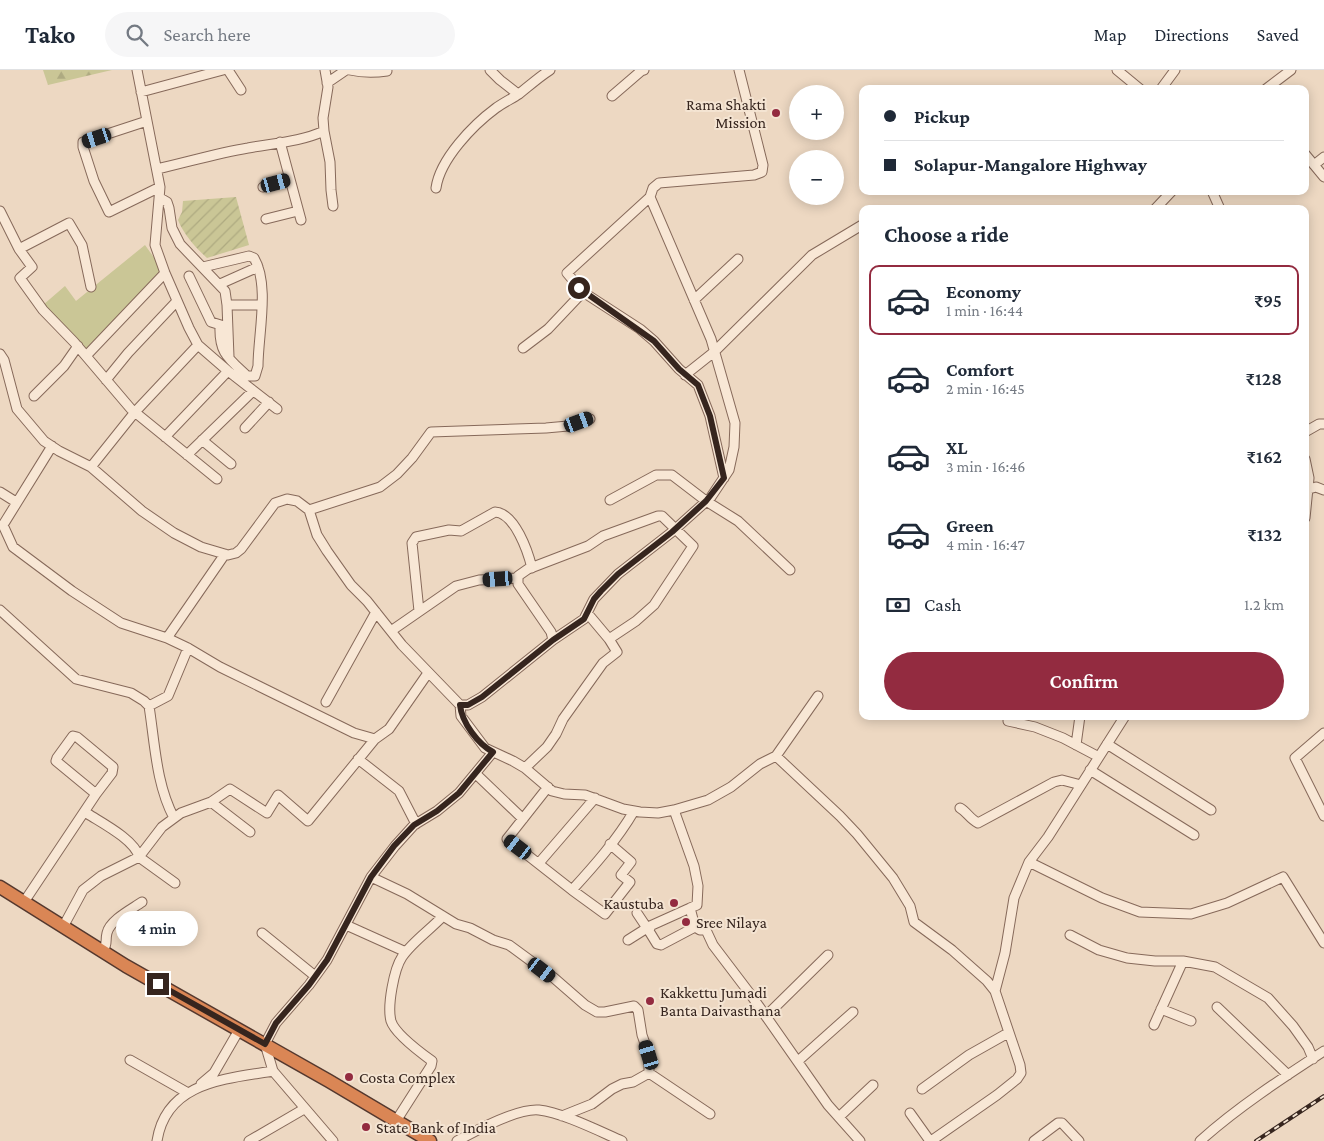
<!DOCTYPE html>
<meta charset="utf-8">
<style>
:root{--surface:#fff;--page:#f6f6f7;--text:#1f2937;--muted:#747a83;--line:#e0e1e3;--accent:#932b40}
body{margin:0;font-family:"Crimson Pro",serif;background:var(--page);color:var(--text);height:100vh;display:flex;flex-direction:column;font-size:19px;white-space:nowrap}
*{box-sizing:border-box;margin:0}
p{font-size:16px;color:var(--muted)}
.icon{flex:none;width:28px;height:28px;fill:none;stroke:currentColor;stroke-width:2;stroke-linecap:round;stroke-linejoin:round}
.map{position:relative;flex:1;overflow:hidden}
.side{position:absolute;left:859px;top:135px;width:450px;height:515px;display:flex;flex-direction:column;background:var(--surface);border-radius:10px;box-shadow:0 2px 12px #0003}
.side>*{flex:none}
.top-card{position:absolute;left:859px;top:15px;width:450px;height:110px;border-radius:10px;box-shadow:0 2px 12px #0003;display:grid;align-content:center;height:110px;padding:0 25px;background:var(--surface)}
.buttons{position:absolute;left:789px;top:15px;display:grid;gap:10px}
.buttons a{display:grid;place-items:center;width:55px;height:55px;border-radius:50%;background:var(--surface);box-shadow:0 2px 12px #0003;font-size:25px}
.end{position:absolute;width:22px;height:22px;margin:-11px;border:6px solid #36251e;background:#fff;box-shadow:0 0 0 2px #fff}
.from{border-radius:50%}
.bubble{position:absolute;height:35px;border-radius:18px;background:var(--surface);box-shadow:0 2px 12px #0003;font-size:16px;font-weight:600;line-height:35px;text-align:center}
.car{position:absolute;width:15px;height:30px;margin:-15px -8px;border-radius:6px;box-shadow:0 0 4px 1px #0007;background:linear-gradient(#222 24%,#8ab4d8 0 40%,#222 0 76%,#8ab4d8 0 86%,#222 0)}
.top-card b{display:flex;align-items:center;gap:18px;height:48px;font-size:19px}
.top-card b+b{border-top:1px solid var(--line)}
.top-card i{width:12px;height:12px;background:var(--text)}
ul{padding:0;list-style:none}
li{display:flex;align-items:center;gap:15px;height:70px;margin:0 10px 8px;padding:0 15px;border:2px solid transparent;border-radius:10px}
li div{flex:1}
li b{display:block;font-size:19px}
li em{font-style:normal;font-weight:600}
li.selected{border-color:var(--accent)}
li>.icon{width:45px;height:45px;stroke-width:1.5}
h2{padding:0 25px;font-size:22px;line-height:60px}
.pay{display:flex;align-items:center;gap:12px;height:55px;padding:0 25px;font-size:19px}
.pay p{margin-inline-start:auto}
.primary-button{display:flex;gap:10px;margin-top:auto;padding:10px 25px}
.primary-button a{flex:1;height:58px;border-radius:30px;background:var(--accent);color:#fff;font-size:20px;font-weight:600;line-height:58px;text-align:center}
header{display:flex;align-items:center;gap:30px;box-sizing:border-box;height:70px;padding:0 25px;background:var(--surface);border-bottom:1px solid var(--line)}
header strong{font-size:24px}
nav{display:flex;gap:28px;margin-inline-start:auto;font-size:18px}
.search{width:350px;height:45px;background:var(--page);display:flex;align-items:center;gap:12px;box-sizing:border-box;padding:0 18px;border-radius:28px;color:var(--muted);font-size:19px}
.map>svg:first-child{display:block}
</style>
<header>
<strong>Tako</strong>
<div class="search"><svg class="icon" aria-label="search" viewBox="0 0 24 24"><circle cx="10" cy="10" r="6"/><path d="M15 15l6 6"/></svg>Search here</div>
<nav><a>Map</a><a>Directions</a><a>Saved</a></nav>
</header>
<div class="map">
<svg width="1324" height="1071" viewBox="0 0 1324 1071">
<defs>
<pattern id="forest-firs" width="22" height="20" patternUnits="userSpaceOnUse" patternTransform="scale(1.25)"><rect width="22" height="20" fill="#cac696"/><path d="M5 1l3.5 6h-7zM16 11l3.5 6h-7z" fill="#aeaa81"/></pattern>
<pattern id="garden-furrows" width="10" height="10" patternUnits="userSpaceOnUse" patternTransform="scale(1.25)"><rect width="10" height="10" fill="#cac696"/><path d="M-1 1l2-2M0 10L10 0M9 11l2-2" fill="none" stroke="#aeaa81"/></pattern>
</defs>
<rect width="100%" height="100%" fill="#edd8c2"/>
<!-- grass -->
<path fill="#cac696" d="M145 175 165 203 87 283 43 235 65 216 76 231Z"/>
<!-- forest -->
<path fill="url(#forest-firs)" d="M43 0H112L48 15Z"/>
<!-- garden -->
<path fill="url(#garden-furrows)" d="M236 127 249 175 207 188C195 177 184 165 178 150L182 142 183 131Z"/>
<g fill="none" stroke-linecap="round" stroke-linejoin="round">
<!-- minor casing -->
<g stroke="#86695a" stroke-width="11">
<path id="minor" d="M137 0 160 117 155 175 165 203 189 258 198 275 228 301 277 339
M228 0 241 20
M350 0C363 3 374 3 387 1
M490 0 500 10 518 24
M1117 0 1140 19
M327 13 346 0
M1161 19 1175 0
M1266 19 1291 0
M141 22 223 0
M612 26 641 1 644 0
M147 51 83 72V77L94 111 109 142 160 117
M324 61 330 92 331 120 333 136
M280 72 301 150
M1305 84 1324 107
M1314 95 1324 87
M157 99C188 92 218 83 248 78 274 73 300 72 324 61L323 48 328 17 325 0
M263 117 290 110
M436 118C440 89 473 55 496 38 503 33 511 29 519 24 529 16 539 7 550 0
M1212 121 1220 139
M650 127 567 203 583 222 640 259 654 271 679 299 698 315 710 346 724 408
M160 128 167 132 169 138 172 158 180 174 225 221 227 235 229 287
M1155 139 1172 121
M0 141 19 179 69 153 82 175 91 217
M266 149 298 141
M19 179 32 197 20 208 43 240 74 272 131 339 217 409
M203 197 249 186 254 188C270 215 258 265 258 296L255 306H247C228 288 219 283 220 256
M189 206 211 252 224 256
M220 214 258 197
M694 230 738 189
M227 235H262
M523 278 548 259 583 222
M0 284 4 290 17 339 44 371 59 381 91 397 142 441 174 463 201 477 228 485 236 483 241 479 275 433 287 429 297 431 309 440 317 465 327 481 351 515 367 531 402 575 460 635H468L482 627 553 570 551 562 518 514V506L528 499 588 476 603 466 658 446H662L693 476 654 535 636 551 609 569 588 544
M86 286 165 203
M685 305 714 282 812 185 862 155
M106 310 128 283 177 231
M34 326 64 296 78 276
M245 358 269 332
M1305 362 1319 354H1324
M165 367 228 301
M202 370 231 394
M52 376 3 455 13 477 72 521 121 553 167 568 188 578 220 597 354 663 375 669
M187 385 253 321
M1305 389 1309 408 1305 448
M91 397 135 342 198 275
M1309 419 1316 417 1324 420
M0 422 16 432
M610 430 656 405H672L706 431 738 451 790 500
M309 440 380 417 397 404 412 388 431 362 546 358 568 356 590 349
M0 540 76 609 131 623 144 631 149 636C155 674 156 714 174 748
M419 541 412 473 416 467 449 460 461 461 495 442C515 443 528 482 532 498
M391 561 456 516 479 510 518 508
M167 568 225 484
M553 570 584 549 594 529 618 504 672 462 711 427 729 400 734 377 735 353 711 269 650 127 653 118 659 113 754 105 762 102 763 95 739 0
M326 632 376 542
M460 635 461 646 485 678 513 691 525 698 552 721 564 724 585 725 623 739 640 742 658 743 674 740 708 730 731 717 760 694 776 686 840 746 857 764 893 808 910 836 914 852 952 880 987 911 995 921
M149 636 168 626 188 578
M1008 651 1035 657 1063 668 1099 687
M1324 663 1295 688 1324 746
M73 666 77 667 113 697 112 703 96 724 56 691 57 688Z
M1107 674 1211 740
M1076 675 1080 646
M776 686 818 626
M358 689 399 721 416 754
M525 698 547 677 556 664 563 649 603 593 617 582 609 569
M1090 700 1194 765
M476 704 523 749
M548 717 507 769 572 820 605 844 630 812 621 805 631 792 610 774
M211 732 250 762
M960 738C967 742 970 749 978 753L1054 712 1062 710 1081 715
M674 740 694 796 698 816 697 835 690 838 695 857 700 860H706L713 875 751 925 828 1035 860 1071
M88 744C102 753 135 770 139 787L175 813
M1029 792 1102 828 1140 842 1191 844 1227 833 1283 807 1324 873
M539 793 595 728
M371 807 407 824 456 854 470 858 493 870 509 875 554 908 585 935 597 942H605L634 936 638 940 642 965 649 985V1003L633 1012 622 1014 612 1019 592 1034 562 1046
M572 820C594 796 617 770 634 741
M24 832 96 724
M690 838 650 856 649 861 657 874 661 875 695 857
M637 843 647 858
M346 855 406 882
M63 857 83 820 101 806 139 787 162 757 181 743 211 732 230 719 267 743 278 725 308 751 375 669 389 659 428 603
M262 863 315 906
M1070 865 1099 880 1127 888 1155 891H1183L1215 897 1268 928 1293 956 1308 977 1313 989
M628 870 647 858H650
M103 881C108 873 105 871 107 863 110 850 132 839 142 832
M1217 937 1288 1005
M1161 939 1191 951
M766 946 828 885
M1154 955 1183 891
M130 990 188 1023
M798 991 853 942
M649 1003 710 1044
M201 1014 214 1003 239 960
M922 1019 969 985 1008 963
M910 1043 930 1071
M839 1047 873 1015
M396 1051 431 996 432 991C421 983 395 964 391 951 387 936 394 899 402 887 412 872 431 859 443 846
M157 1071C166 1012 225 1009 273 1001
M249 1071 304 1039
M333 1071 273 1001 265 974 276 953 309 915 327 890 371 807 395 776 414 755 437 741 459 723 493 682
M457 1071C475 1061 518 1038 539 1040 561 1042 601 1062 622 1071
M931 1071 997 1025 1017 1009 1021 1003 1020 995 995 921 1005 883 1014 828 1029 792 1048 767 1125 646
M1034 1071 1058 1053H1062L1079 1071
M1200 1071C1238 1037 1281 1009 1324 981"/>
</g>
<!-- highway casing -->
<g stroke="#54382e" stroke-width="15">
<path id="highway" d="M0 817 126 896 329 1011 430 1071"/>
</g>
<!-- minor -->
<use href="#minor" stroke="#f8e7d5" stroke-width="9"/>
<!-- highway -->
<use href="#highway" stroke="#da8655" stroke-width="12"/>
<!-- rail casing -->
<g stroke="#36251e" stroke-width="4">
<path id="rail" d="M1256 1071 1324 1026"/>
</g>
<!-- rail -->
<use href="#rail" stroke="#f4e4d2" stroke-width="2" stroke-dasharray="5.5" stroke-linecap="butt"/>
</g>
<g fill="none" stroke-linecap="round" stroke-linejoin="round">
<!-- route -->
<path stroke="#36251e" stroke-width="6" d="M158 914 265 974 276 953 309 915 327 890 371 807 394 776 414 755 437 741 459 723 493 682C478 674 462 653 460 635H468L482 627 553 570 584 549 594 529 601 521 618 504 672 462 706 431 724 408 710 346 698 315 679 299 654 271 579 218"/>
</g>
<!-- markers -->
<g fill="#932b40" stroke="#f4e4d2" stroke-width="2">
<circle cx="776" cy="43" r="5"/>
<circle cx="674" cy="833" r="5"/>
<circle cx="686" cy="852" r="5"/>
<circle cx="650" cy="931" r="5"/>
<circle cx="349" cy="1007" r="5"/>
<circle cx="366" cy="1057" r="5"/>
</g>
<g text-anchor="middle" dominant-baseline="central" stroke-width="4" stroke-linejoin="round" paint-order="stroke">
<!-- poi labels -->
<g font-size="16" fill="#36251e" stroke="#f4e4d2" text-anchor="start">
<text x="766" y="34" text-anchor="end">Rama Shakti<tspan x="766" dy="18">Mission</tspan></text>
<text x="664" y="833" text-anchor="end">Kaustuba</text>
<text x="696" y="852">Sree Nilaya</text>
<text x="660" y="922">Kakkettu Jumadi<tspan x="660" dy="18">Banta Daivasthana</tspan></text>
<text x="359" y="1007">Costa Complex</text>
<text x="376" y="1057">State Bank of India</text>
</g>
</g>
</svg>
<div class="buttons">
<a>+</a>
<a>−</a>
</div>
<i class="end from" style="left:579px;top:218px"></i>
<i class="end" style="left:158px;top:914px"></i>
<div class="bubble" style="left:116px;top:841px;width:82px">4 min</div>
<i class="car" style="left:97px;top:68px;rotate:252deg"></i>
<i class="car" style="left:276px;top:113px;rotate:75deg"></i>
<i class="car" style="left:579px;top:352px;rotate:70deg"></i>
<i class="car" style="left:498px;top:509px;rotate:266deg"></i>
<i class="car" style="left:518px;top:777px;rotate:307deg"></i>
<i class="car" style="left:542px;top:900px;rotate:127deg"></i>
<i class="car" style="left:649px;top:985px;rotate:343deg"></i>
<div class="top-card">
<b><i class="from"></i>Pickup</b>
<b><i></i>Solapur-Mangalore Highway</b>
</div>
<section class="side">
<h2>Choose a ride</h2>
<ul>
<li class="selected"><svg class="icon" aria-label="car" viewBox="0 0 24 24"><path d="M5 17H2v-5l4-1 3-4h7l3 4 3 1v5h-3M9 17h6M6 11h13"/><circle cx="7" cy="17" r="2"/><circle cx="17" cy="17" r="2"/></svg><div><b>Economy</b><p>1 min · 16:44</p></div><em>₹95</em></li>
<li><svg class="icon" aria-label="car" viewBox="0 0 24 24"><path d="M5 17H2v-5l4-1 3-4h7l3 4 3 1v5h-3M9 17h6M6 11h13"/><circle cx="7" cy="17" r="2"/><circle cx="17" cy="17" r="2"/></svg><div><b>Comfort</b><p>2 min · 16:45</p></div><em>₹128</em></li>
<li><svg class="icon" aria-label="car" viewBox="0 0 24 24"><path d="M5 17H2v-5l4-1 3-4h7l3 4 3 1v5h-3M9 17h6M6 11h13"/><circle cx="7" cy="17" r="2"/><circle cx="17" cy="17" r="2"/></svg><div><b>XL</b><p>3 min · 16:46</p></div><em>₹162</em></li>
<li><svg class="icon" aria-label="car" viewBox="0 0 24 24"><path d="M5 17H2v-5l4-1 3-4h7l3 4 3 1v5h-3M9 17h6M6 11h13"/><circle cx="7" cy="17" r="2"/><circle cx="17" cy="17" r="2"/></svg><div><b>Green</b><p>4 min · 16:47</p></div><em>₹132</em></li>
</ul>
<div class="pay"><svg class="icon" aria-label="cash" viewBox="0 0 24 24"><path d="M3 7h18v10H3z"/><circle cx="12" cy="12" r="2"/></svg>Cash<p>1.2 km</p></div>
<div class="primary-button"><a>Confirm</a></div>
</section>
</div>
